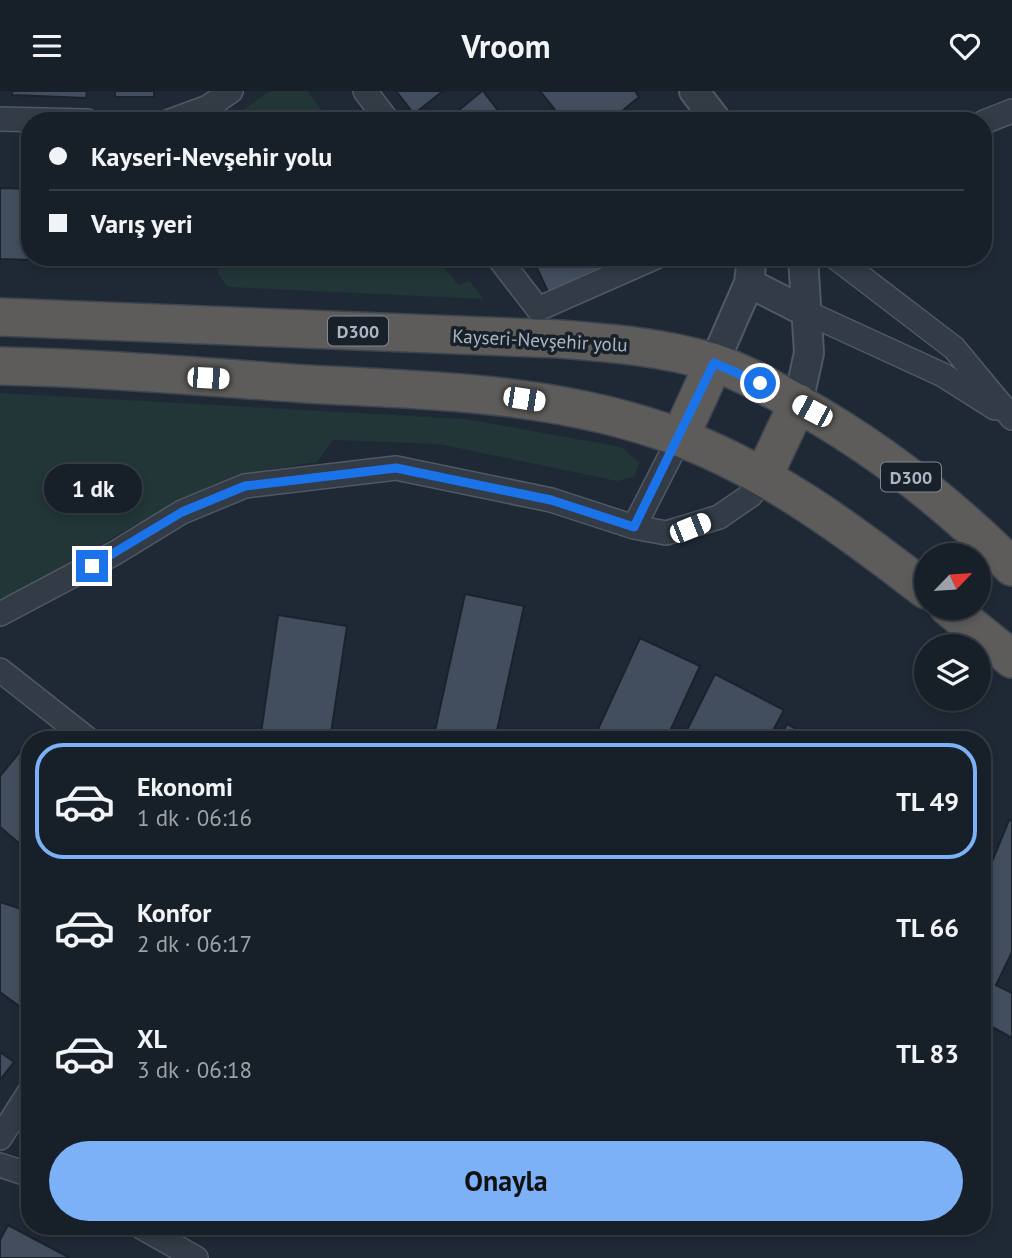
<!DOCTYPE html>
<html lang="tr">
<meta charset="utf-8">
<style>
:root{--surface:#171f28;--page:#242c34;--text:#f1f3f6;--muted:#9ea2a8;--line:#363d45;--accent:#7cb0f7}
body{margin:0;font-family:"PT Sans",sans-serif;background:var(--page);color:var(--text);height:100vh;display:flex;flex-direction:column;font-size:26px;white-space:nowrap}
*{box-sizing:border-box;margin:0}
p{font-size:23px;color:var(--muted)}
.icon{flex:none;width:38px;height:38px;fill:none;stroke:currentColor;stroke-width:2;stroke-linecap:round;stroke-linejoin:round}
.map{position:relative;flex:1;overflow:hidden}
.sheet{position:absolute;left:21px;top:640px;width:970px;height:504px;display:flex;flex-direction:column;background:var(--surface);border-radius:28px;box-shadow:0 4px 10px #0003,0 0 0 2px var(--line)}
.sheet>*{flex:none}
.hud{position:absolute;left:21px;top:21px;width:971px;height:154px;border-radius:28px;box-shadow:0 4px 10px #0003,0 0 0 2px var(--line);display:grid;align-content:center;height:154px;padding:0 28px;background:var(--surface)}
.needle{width:46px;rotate:65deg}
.fabs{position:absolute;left:914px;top:452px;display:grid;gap:14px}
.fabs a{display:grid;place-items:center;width:77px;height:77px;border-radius:50%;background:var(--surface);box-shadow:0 4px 10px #0003,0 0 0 2px var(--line);font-size:35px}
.end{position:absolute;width:32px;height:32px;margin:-16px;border:9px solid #1a73e8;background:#fff;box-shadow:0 0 0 4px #fff}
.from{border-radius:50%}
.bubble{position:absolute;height:49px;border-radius:24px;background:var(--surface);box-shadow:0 4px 10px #0003,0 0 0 2px var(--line);font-size:23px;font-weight:700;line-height:49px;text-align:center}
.car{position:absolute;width:21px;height:42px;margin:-21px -10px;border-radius:9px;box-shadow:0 0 5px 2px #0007;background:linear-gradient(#fff 24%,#345 0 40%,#fff 0 76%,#345 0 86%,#fff 0)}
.hud b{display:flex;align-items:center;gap:24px;height:66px;font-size:26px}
.hud b+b{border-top:2px solid var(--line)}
.hud i{width:18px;height:18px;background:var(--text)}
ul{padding:12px 0 0;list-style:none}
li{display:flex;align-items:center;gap:21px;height:116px;margin:0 14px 10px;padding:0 14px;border:4px solid transparent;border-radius:28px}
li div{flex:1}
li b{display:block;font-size:26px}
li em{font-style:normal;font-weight:700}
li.current{border-color:var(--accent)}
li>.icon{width:63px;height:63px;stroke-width:1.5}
.primary-button{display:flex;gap:14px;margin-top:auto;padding:14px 28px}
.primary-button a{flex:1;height:80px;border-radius:42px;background:var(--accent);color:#111;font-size:28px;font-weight:700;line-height:80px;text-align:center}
header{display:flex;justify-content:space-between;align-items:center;height:91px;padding:0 28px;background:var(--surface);font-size:32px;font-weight:700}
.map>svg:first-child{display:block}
</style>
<header><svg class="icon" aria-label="menu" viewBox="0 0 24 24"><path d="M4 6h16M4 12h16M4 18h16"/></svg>Vroom<svg class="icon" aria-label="heart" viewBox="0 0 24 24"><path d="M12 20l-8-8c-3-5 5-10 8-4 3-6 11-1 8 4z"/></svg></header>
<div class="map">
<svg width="1012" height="1167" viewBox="0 0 1012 1167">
<rect width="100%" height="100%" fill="#1f2935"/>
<!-- green -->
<path fill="#223637" d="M270 0H307L330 30H227Z
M217 166H436L458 194 469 190 484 208 228 196 218 183Z
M0 302 465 328 621 356 639 371 634 386 617 390 439 353 333 349 317 371 250 382 182 407 16 502 0 507Z"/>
<!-- building -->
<path fill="#424e5d" stroke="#1a222c" stroke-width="2" d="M12 0H87L86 7 12 4Z
M115 0H154V6H115Z
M396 0H443L414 23Z
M483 0 506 30H446L482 0Z
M540 0H635L639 6 610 30H564Z
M0 97 30 98V166H34V169L0 168Z
M53 166H110V174L53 172Z
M110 166H166L165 176 110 174Z
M532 166H620L622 169 549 203Z
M465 503 524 515 495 649H433Z
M278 524 347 535 330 649H260Z
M640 547 700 575 666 649H593Z
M715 583 784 619 768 649H682Z
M787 633 818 649H779Z
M37 640 48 649H30V744L21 754 0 736V685Z
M1009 729 1012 730V861L996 894 1012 902V947L982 930V795Z
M0 811 30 821V923L0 901Z
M0 961 14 971 0 989Z
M8 1134 70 1167H0V1149Z"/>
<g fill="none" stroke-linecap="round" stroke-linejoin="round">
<!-- minor casing -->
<g stroke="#505864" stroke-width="26">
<path id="minor" d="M365 0 388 30
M0 28 87 30
M170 30 208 16 231 0
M984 31 1012 20
M498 166 538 218 656 166
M835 166 954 257 1012 327
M808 222 943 284 995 317
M634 436 680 346
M0 523 115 462 182 421 245 395 396 377 551 409 634 436 666 442 719 426 751 404 763 386
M0 579 89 649
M0 1047 30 1000
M0 1074 30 1084
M141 1136 196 1167"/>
</g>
<!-- tertiary casing -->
<g stroke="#505864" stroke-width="32">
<path id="tertiary" d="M694 0 717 30
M749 192 808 222
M714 272 749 192 752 166
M798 312 809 262 803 166"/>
</g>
<!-- trunk casing -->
<g stroke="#3d4550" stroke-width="40">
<path id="trunk" d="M0 226 560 248C611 252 662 256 712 271 740 280 767 295 793 310 875 355 946 410 1012 476
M0 275C102 277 205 286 307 293 433 300 559 301 678 346 769 380 850 440 926 499
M680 346 714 272
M763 386 798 312
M948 516 1012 568"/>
</g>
<!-- minor -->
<use href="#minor" stroke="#323b46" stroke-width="23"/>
<!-- tertiary -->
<use href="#tertiary" stroke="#323b46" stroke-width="28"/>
<!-- trunk -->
<use href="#trunk" stroke="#5e5c5a" stroke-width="37"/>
</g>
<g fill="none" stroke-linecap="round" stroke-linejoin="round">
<!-- route -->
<path stroke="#1a73e8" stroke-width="9" d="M92 475 182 421 245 395 396 377 551 409 634 436 714 272 760 292"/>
</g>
<g text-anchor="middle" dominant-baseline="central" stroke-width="7" stroke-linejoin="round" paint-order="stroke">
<!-- shield labels -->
<g fill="#18202a" stroke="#808895" stroke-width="2">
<rect x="328" y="225.5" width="60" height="29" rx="5"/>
<rect x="881" y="371.5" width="60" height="29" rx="5"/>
</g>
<g font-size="18" font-weight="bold" fill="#acb5c3">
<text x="358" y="240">D300</text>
<text x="911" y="386">D300</text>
</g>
<!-- street labels -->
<g font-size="19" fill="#acb5c3" stroke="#18202a">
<text transform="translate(540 249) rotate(3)">Kayseri-Nevşehir yolu</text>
</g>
</g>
</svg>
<div class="fabs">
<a><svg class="needle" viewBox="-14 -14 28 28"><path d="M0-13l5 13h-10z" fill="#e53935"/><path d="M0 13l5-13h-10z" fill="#9ea2a8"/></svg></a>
<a><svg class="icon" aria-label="layers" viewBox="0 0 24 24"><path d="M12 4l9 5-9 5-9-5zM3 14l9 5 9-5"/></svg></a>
</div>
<i class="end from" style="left:760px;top:292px"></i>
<i class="end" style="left:92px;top:475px"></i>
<div class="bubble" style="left:44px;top:373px;width:98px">1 dk</div>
<i class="car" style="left:208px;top:287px;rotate:93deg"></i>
<i class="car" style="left:524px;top:308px;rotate:99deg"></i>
<i class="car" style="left:812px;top:320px;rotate:298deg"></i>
<i class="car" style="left:690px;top:437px;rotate:68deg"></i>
<div class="hud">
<b><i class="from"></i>Kayseri-Nevşehir yolu</b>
<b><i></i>Varış yeri</b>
</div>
<section class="sheet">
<ul>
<li class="current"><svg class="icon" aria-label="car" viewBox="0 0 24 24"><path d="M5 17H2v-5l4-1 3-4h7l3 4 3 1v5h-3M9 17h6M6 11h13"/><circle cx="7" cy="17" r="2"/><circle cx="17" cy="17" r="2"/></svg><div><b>Ekonomi</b><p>1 dk · 06:16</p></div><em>TL 49</em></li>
<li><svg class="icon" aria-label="car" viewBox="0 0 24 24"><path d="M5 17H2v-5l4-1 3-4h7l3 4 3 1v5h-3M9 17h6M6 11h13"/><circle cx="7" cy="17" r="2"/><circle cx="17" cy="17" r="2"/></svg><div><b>Konfor</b><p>2 dk · 06:17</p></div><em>TL 66</em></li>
<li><svg class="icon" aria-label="car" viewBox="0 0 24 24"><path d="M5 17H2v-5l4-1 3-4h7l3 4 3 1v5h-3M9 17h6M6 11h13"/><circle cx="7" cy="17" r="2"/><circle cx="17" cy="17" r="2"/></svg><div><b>XL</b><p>3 dk · 06:18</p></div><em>TL 83</em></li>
</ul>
<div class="primary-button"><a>Onayla</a></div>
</section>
</div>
